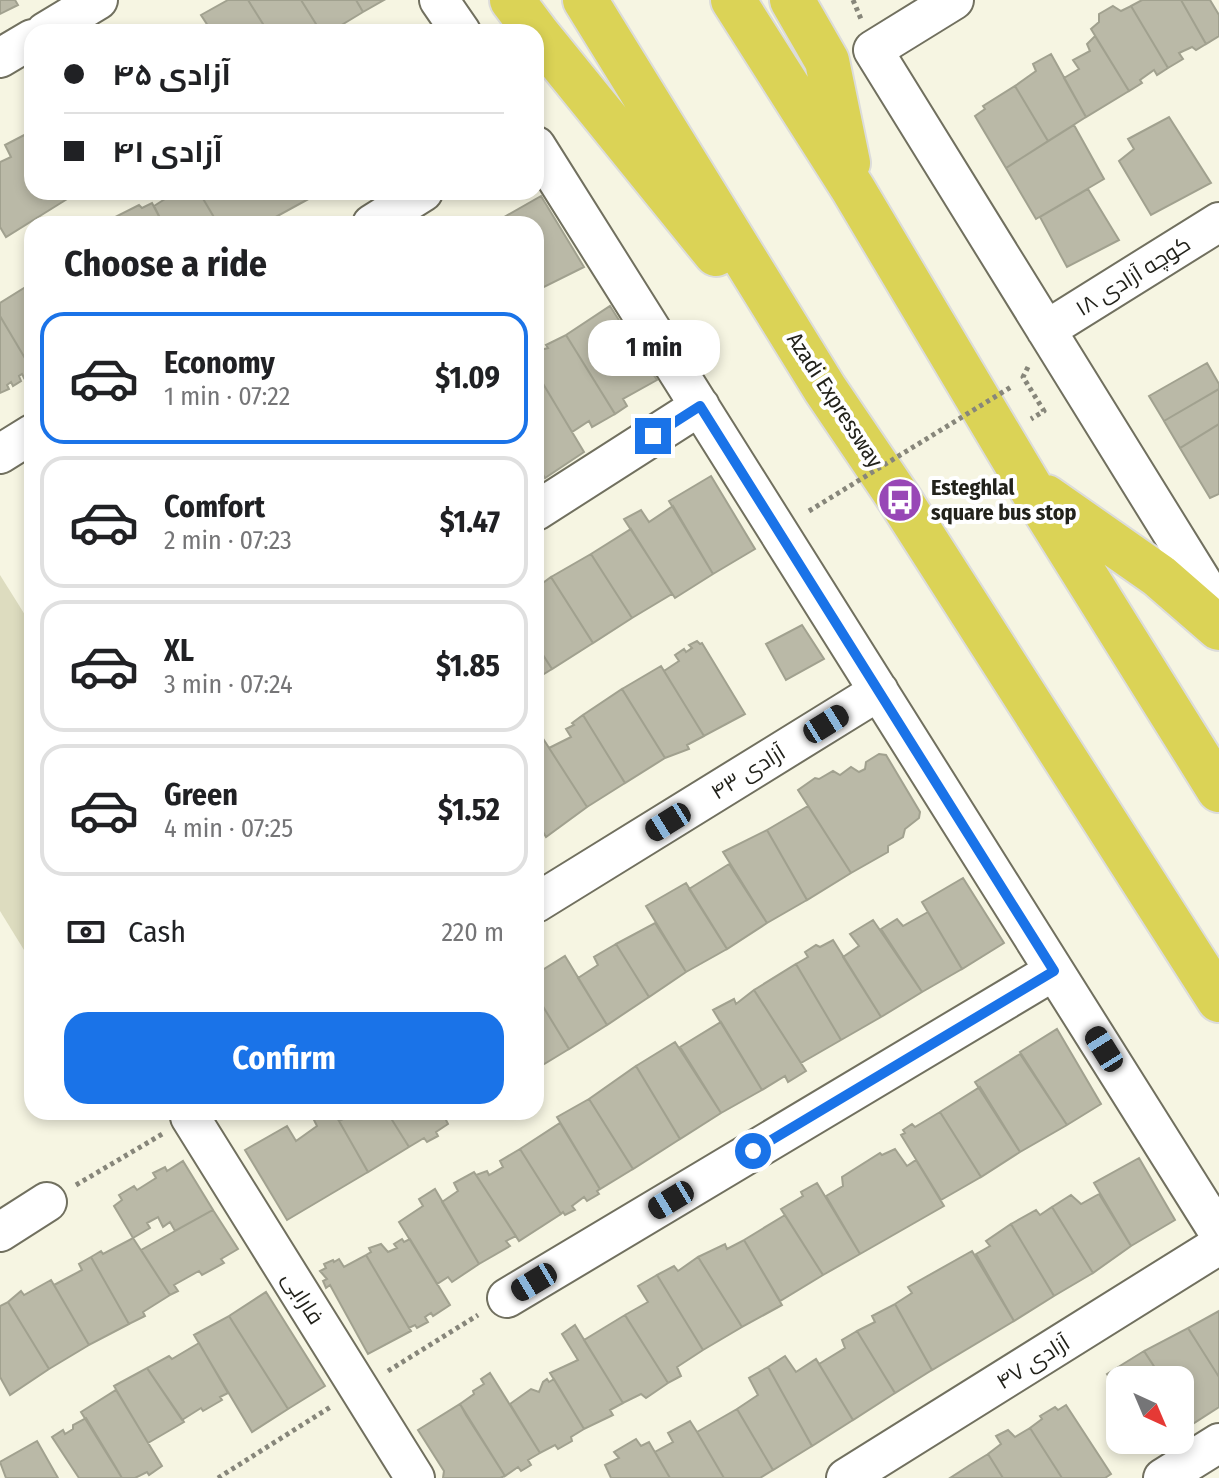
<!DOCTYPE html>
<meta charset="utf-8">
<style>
:root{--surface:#fff;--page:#f2f2f2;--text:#202124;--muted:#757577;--line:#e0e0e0;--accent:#1a73e8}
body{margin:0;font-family:"Fira Sans Condensed",Cairo,sans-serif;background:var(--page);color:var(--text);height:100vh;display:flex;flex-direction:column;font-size:30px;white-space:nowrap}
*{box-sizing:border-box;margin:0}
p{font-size:26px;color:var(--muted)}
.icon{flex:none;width:44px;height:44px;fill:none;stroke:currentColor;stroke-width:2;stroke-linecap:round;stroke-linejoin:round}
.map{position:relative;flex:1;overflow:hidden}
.details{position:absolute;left:24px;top:216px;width:520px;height:904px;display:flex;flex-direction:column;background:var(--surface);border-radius:24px;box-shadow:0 4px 12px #0003}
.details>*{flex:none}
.top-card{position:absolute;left:24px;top:24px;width:520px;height:176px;border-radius:24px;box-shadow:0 4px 12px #0003;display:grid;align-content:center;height:176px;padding:0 40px;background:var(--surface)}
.needle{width:52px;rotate:136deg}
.controls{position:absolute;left:1106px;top:1366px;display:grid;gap:16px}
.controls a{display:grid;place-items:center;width:88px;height:88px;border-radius:16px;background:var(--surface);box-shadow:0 4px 12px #0003;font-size:40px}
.end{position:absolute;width:36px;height:36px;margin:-18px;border:10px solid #1a73e8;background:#fff;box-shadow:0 0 0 4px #fff}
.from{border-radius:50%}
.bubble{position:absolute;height:56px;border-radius:24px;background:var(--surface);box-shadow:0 4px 12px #0003;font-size:26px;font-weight:700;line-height:56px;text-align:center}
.car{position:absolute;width:24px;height:48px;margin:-24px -12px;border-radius:10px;box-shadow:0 0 6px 2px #0007;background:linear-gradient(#222 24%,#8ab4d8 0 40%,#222 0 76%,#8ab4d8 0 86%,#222 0)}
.top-card b{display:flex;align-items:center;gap:28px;height:76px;font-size:30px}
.top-card b+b{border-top:2px solid var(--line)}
.top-card i{width:20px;height:20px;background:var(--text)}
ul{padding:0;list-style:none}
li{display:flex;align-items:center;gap:24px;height:132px;margin:0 16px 12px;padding:0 24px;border:4px solid var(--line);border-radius:24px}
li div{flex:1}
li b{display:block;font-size:30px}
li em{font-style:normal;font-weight:700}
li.selected{border-color:var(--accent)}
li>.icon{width:72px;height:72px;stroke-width:1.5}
h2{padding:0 40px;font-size:36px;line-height:96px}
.pay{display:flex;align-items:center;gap:20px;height:88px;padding:0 40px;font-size:30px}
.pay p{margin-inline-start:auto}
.action{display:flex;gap:16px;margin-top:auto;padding:16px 40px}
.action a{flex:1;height:92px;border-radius:24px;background:var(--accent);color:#fff;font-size:32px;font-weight:700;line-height:92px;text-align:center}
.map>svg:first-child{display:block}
</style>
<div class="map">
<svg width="1219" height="1478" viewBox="0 0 1219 1478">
<rect width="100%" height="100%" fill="#f6f5e2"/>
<!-- green -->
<path fill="#dddcbf" d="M0 575 32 626V963L0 911Z"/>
<!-- building -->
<path fill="#bab9a7" stroke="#a1a18f" stroke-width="2" d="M0 0H15L18 5 0 14Z
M228 0H248L268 32H212L201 15Z
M248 0H301L321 32H268Z
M301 0H356L363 12 330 32H321Z
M356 0H384L363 12Z
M1142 0H1181L1206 44 1196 50 1192 47 1179 53 1183 59 1168 68 1131 6Z
M1181 0H1210L1219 15V36L1206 44Z
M1113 6 1121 11 1131 6 1168 68 1157 75 1154 70 1140 80 1142 83 1129 91 1091 29 1099 22V14Z
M1095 36 1129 91 1086 117 1064 78 1079 69 1073 60 1090 51 1087 44Z
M1051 54 1086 117 1048 141 1015 86 1036 71 1033 64Z
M1015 86 1048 141 1006 168 975 116 985 109 983 106Z
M1169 117 1211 183 1151 215 1119 161 1134 149 1128 139Z
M1074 125 1104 179 1036 219 1006 168Z
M32 131V192H70L72 196 6 237 0 227V162L11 157 5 145Z
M1088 189 1119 240 1067 267 1040 217Z
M176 192H199L218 224H163L154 206Z
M199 192H312L314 196 263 224H218Z
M541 196 584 267 540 289 536 281V224H502L499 220Z
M152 203 163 224H113V218L139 205 142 208Z
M32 283V370L0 316V303Z
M610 306 657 380 623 399 627 406 615 414 566 335Z
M0 316 32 370 24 378 22 374 19 376 21 381 13 386 11 382 7 385 9 389 0 393Z
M566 335 615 414 592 427 589 421 572 432 536 372V351L548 348 546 345Z
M1207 363 1219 384V389L1164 421 1149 396Z
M536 372 584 452 545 478 536 463Z
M1219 389V424L1180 448 1164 421Z
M1219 424V494L1210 498 1180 448Z
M711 476 755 549 713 574 669 501Z
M673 506 713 574 675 598 624 519 641 510 649 522Z
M631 529 672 594 632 618 591 554Z
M591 554 632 618 593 643 551 577Z
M551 577 593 643 552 669 536 644V588Z
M802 625 824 659 786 680 766 644Z
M697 641 700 644 702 643 745 714 704 736 664 671 679 661 675 655 684 649 686 652 692 648 689 645Z
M536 644 552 669 536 679Z
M661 666 704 736 687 745 689 749 665 758 622 689Z
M622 689 665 758 625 783 583 715Z
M583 715 625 783 587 807 549 748 571 737 566 729 574 725 572 723Z
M542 737 587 807 546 837 536 820V740Z
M879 754 886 755 920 812 919 818 905 829 903 837 888 846V852L851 873 798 790 815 778 819 779 833 771 840 775 851 767 859 772 865 769 866 762Z
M808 806 851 873 807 900 767 830Z
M767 830 807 900 767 923 723 852Z
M729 864 767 923 727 949 689 889Z
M963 878 1004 943 962 969 922 902Z
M686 883 727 949 686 972 646 906Z
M928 912 962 969 922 992 881 929 897 919 903 926Z
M873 920 922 992 881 1017 843 957 859 946 850 934Z
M655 923 686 972 649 997 616 944Z
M833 940 881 1017 841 1040 796 964 808 957 805 952 816 945 820 947Z
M616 944 649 997 607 1025 578 978 598 965 594 957Z
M565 956 607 1025 569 1049 536 995V974Z
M796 964 841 1040 801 1063 754 990Z
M754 990 806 1071 788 1082 785 1076 762 1090 713 1010 734 999 736 1004Z
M536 995 569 1049 536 1069Z
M721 1022 762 1090 721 1113 680 1047Z
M1057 1029 1101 1104 1067 1125 1020 1052Z
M675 1042 721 1113 680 1139 636 1066Z
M1020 1054 1067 1125 1020 1152 975 1082Z
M636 1066 680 1139 633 1169 589 1099Z
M980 1087 1020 1152 981 1177 940 1112Z
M589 1099 633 1169 600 1189 557 1117Z
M325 1112H333L339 1121 368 1172 287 1220 245 1150 287 1126 296 1141 317 1126 313 1118Z
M357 1112H387L409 1147 368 1172 339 1121Z
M387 1112H442L448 1124 436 1132 438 1136 427 1142 424 1138 409 1147Z
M940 1112 981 1177 941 1200 901 1135 905 1133 903 1130 912 1124 915 1127Z
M560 1123 600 1189 597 1191 599 1194 587 1201 584 1197 572 1206 575 1210 565 1215 563 1212 561 1214 520 1149Z
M520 1149 561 1214 519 1241 476 1175 487 1171 489 1175 503 1167 500 1161Z
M895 1149 907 1166 916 1160 944 1206 860 1254 826 1196 843 1186 842 1177 880 1153 882 1155Z
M1139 1158 1175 1220 1131 1246 1094 1183Z
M183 1161 213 1210 175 1231 170 1222 163 1227 158 1217 147 1223 150 1228 133 1238 114 1206 122 1200 119 1195 134 1186 137 1190 156 1178 153 1173 165 1167 167 1171Z
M474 1172 516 1236 506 1241 510 1246 479 1264 442 1202 458 1191 454 1183Z
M817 1183 860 1254 823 1275 781 1209 803 1196 801 1192Z
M435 1189 479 1264 452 1282 448 1277 437 1284 399 1222 423 1206 419 1199Z
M1099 1194 1131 1246 1093 1273 1052 1207 1071 1195 1081 1204Z
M1052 1207 1093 1273 1054 1296 1011 1224 1036 1210 1040 1215Z
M213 1210 238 1249 221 1259 224 1263 202 1275 199 1271 174 1285 178 1291 170 1295 141 1250Z
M785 1215 823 1275 780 1301 744 1240Z
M1011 1224 1054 1296 1014 1321 976 1254 990 1246 986 1241Z
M133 1238 170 1295 143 1312 145 1316 129 1324 91 1257 101 1251 103 1254Z
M402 1239 404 1242 410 1239 450 1305 433 1316 431 1313 425 1317 428 1322 417 1328 415 1325 409 1328 366 1255 371 1252 369 1248 381 1244 388 1252 397 1248 394 1244Z
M744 1240 782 1305 742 1327 698 1257 725 1244 727 1249Z
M972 1251 1014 1321 932 1370 895 1304 912 1293 908 1287Z
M366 1255 411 1331 368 1354 330 1285 326 1288 323 1281 327 1279 320 1271 326 1268 324 1264 333 1260 334 1262 339 1259 344 1267Z
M91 1257 129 1324 89 1345 54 1285 82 1270 79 1264Z
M698 1257 742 1327 703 1350 657 1275 674 1266 678 1271Z
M657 1275 703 1350 677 1367 681 1376 668 1383 625 1315 648 1302 638 1286Z
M51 1280 89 1345 49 1369 8 1302 21 1291 24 1295Z
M266 1292 325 1386 288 1409 229 1316Z
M8 1302 49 1369 10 1395 0 1377V1306Z
M895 1304 932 1370 895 1393 857 1331 875 1322 872 1316Z
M1219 1311V1377L1188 1328Z
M625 1315 668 1383 646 1398 641 1394 623 1403 584 1340Z
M229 1316 288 1409 252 1432 194 1335Z
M575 1325 623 1403 610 1410 613 1415 584 1429 550 1373 578 1360 562 1334Z
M1188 1328 1219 1377V1407L1191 1425 1180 1408V1380H1163L1144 1351Z
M857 1331 895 1393 853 1420 819 1364 845 1348 842 1340Z
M199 1343 228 1393 220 1397 222 1400 203 1411 201 1408 182 1420 147 1368 169 1356 172 1359Z
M1144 1351 1163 1380H1120V1395L1107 1374Z
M785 1356 796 1372 816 1359 853 1420 812 1446 768 1367Z
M768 1367 812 1446 773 1470 737 1409 758 1395 749 1378Z
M147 1368 184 1422 148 1443 114 1386Z
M490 1373 540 1453 528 1460 531 1465 521 1471 518 1467 505 1476 460 1404 474 1394 473 1391 484 1384 481 1379Z
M547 1379 549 1382 554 1379 584 1429 571 1437 572 1441 558 1449 555 1445 540 1453 510 1404 531 1389 539 1392 543 1382Z
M116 1390 162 1466 149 1475 147 1472 135 1478H122L81 1412Z
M460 1404 466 1415 505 1476 500 1478H443L444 1471 418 1430Z
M1066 1405 1111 1474 1105 1478H1062L1030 1428 1042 1419 1040 1416 1055 1407 1058 1410Z
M737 1409 773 1470 760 1478H724L697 1432Z
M86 1418 115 1466 122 1478H79L52 1437 63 1430 65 1434 73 1429V1425Z
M690 1421 697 1432 724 1478H670L655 1452 673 1442 668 1433Z
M1030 1428 1062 1478H1003L988 1454 1001 1444 996 1436 1008 1430 1015 1437Z
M636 1439 641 1446 649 1442 670 1478H611L605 1465 619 1458 614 1452Z
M37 1441 58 1478H6L0 1462Z
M988 1454 1003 1478H950L970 1465Z"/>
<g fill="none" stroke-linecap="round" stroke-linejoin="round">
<!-- street casing -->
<g stroke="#71705f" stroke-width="42">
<path id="street" d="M439 0 461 32
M954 0 873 50 1219 609
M45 32 98 0
M0 58 32 39
M536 146 1219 1233
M372 224 423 192
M1046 330 1219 222
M0 454 32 434
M536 511 700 406
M536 903 879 691
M190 1117 415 1478
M0 1232 47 1202
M507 1298 1054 971
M846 1478 1219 1245
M1163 1478 1219 1443"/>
</g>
<!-- highway casing -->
<g stroke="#dcdcdb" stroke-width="48">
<path id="highway" d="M512 0 536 32
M585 0 825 389 900 500 1219 1000
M733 0 853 189 1029 485 1219 790
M792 0 827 61 848 163
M536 32 716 254
M1046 497 1159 576 1219 628"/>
</g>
<!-- path -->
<path stroke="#87867a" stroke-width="5" stroke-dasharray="4 4" stroke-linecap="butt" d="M853 0 861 19
M1028 367 1023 377 1044 411 1031 419
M76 1185 164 1133
M388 1371 478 1315
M218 1478 332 1406"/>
<!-- street -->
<use href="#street" stroke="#fff" stroke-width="38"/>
<!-- highway -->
<use href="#highway" stroke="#dbd356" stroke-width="44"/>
<!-- path-bridge -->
<path stroke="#87867a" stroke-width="5" stroke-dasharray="4 4" stroke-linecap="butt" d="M809 511 1011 387"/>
</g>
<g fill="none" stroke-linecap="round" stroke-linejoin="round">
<!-- route -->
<path stroke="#1a73e8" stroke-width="10" d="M653 436 700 406 1054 971 753 1151"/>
</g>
<!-- icons -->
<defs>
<g id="bus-disc" transform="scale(2.3)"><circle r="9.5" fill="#9847b6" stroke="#fff"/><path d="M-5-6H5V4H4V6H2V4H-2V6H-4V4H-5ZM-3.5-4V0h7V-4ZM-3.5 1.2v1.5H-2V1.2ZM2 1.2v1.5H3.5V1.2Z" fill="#fff"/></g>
</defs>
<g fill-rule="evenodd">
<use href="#bus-disc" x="900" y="500"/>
</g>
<g text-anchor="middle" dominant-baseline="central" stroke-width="8" stroke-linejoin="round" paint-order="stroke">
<!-- street labels -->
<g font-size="22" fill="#22221b" stroke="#fff">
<text transform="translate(1133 276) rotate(-32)">کوچه آزادی ۱۸</text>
<text transform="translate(835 400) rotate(57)">Azadi Expressway</text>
<text transform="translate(748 772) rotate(-32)">۴۳ آزادی</text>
<text transform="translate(303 1298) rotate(58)">فارابی</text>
<text transform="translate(1033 1362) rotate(-32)">۴۷ آزادی</text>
</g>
<!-- poi labels -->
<g font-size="22" font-weight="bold" fill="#22221b" stroke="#fff" text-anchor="start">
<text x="931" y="487">Esteghlal<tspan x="931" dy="25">square bus stop</tspan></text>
</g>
</g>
</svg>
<div class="controls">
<a><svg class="needle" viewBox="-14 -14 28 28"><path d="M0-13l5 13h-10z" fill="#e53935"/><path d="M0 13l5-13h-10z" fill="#757577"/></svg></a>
</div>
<i class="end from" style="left:753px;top:1151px"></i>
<i class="end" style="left:653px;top:436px"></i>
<div class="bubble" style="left:588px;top:320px;width:132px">1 min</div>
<i class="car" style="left:826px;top:724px;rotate:58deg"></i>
<i class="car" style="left:668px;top:822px;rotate:238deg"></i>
<i class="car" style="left:1104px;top:1049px;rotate:328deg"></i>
<i class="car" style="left:671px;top:1200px;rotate:239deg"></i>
<i class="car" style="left:534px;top:1282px;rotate:239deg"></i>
<div class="top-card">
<b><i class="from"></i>۴۵ آزادی</b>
<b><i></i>۴۱ آزادی</b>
</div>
<section class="details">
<h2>Choose a ride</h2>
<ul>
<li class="selected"><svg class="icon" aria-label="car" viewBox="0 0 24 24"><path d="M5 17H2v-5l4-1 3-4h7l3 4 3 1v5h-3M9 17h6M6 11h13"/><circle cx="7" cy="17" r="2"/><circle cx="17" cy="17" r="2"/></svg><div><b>Economy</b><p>1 min · 07:22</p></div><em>$1.09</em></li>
<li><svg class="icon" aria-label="car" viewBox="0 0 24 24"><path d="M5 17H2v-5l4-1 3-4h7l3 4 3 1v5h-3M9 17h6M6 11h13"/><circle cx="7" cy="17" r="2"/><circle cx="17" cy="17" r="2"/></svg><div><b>Comfort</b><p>2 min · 07:23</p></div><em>$1.47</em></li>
<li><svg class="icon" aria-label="car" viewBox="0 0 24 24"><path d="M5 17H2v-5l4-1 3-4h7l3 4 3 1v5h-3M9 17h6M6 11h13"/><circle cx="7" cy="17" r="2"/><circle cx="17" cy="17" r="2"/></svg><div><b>XL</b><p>3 min · 07:24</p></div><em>$1.85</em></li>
<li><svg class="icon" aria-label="car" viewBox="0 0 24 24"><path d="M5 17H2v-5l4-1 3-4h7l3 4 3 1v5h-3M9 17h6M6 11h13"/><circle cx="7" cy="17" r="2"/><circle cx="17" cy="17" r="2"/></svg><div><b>Green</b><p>4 min · 07:25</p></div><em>$1.52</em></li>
</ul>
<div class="pay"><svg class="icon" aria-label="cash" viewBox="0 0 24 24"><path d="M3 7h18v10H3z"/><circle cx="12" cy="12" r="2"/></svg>Cash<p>220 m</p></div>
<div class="action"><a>Confirm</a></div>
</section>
</div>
